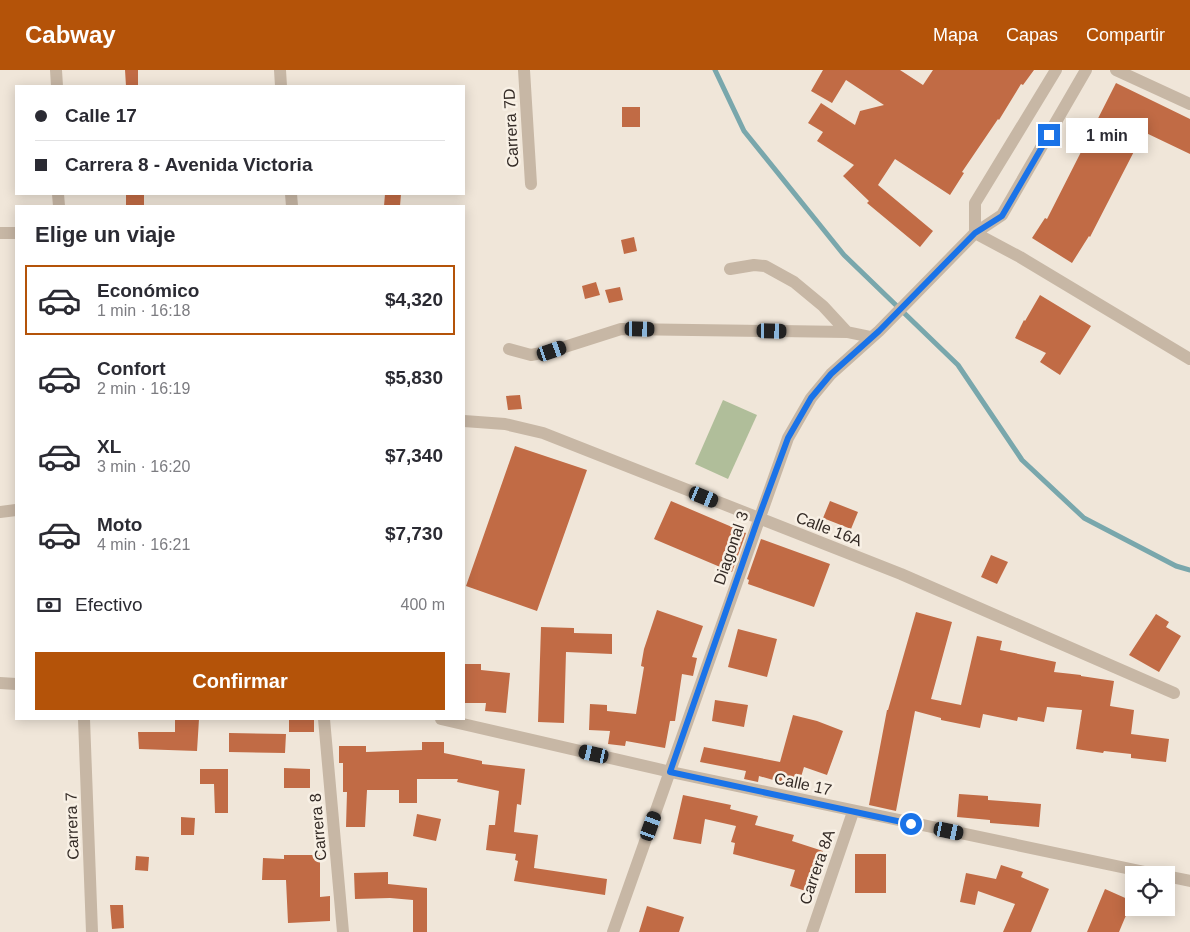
<!DOCTYPE html>
<html lang="es">
<meta charset="utf-8">
<style>
:root{--surface:#fff;--page:#f7f7f7;--text:#2b2b33;--muted:#7c7c81;--line:#e1e1e2;--accent:#b45309}
body{margin:0;font-family:Helvetica,sans-serif;background:var(--page);color:var(--text);height:100vh;display:flex;flex-direction:column;font-size:19px;white-space:nowrap}
*{box-sizing:border-box;margin:0}
p{font-size:16px;color:var(--muted)}
.icon{flex:none;width:28px;height:28px;fill:none;stroke:currentColor;stroke-width:2;stroke-linecap:round;stroke-linejoin:round}
.map{position:relative;flex:1;overflow:hidden}
.details{position:absolute;left:15px;top:135px;width:450px;height:515px;display:flex;flex-direction:column;background:var(--surface);border-radius:0px;box-shadow:0 2px 12px #0003}
.details>*{flex:none}
.banner{position:absolute;left:15px;top:15px;width:450px;height:110px;border-radius:0px;box-shadow:0 2px 12px #0003;display:grid;align-content:center;height:110px;padding:0 20px;background:var(--surface)}
.fabs{position:absolute;left:1125px;top:796px;display:grid;gap:10px}
.fabs a{display:grid;place-items:center;width:50px;height:50px;border-radius:0px;background:var(--surface);box-shadow:0 2px 12px #0003;font-size:25px}
.end{position:absolute;width:22px;height:22px;margin:-11px;border:6px solid #1a73e8;background:#fff;box-shadow:0 0 0 2px #fff}
.from{border-radius:50%}
.bubble{position:absolute;height:35px;border-radius:0px;background:var(--surface);box-shadow:0 2px 12px #0003;font-size:16px;font-weight:700;line-height:35px;text-align:center}
.car{position:absolute;width:15px;height:30px;margin:-15px -8px;border-radius:6px;box-shadow:0 0 4px 1px #0007;background:linear-gradient(#222 24%,#8ab4d8 0 40%,#222 0 76%,#8ab4d8 0 86%,#222 0)}
.banner b{display:flex;align-items:center;gap:18px;height:48px;font-size:19px}
.banner b+b{border-top:1px solid var(--line)}
.banner i{width:12px;height:12px;background:var(--text)}
ul{padding:0;list-style:none}
li{display:flex;align-items:center;gap:15px;height:70px;margin:0 10px 8px;padding:0 10px;border:2px solid transparent;border-radius:0px}
li div{flex:1}
li b{display:block;font-size:19px}
li em{font-style:normal;font-weight:700}
li.active{border-color:var(--accent)}
li>.icon{width:45px;height:45px;stroke-width:1.5}
h2{padding:0 20px;font-size:22px;line-height:60px}
.pay{display:flex;align-items:center;gap:12px;height:55px;padding:0 20px;font-size:19px}
.pay p{margin-inline-start:auto}
.cta{display:flex;gap:10px;margin-top:auto;padding:10px 20px}
.cta a{flex:1;height:58px;border-radius:0px;background:var(--accent);color:#fff;font-size:20px;font-weight:700;line-height:58px;text-align:center}
header{display:flex;align-items:center;gap:30px;box-sizing:border-box;height:70px;padding:0 25px;background:var(--accent);color:#fff}
header strong{font-size:24px}
nav{display:flex;gap:28px;margin-inline-start:auto;font-size:18px}
.map>svg:first-child{display:block}
</style>
<header>
<strong>Cabway</strong>
<nav><a>Mapa</a><a>Capas</a><a>Compartir</a></nav>
</header>
<div class="map">
<svg width="1190" height="862" viewBox="0 0 1190 862">
<rect width="100%" height="100%" fill="#f0e6d9"/>
<!-- green -->
<path fill="#b0be9a" d="M723 330 757 345 728 409 695 394Z"/>
<g fill="none" stroke-linecap="round" stroke-linejoin="round">
<!-- stream -->
<path stroke="#79a7ac" stroke-width="5" d="M715 0 744 61 844 185 958 295 1022 390 1084 448 1176 496 1190 500"/>
</g>
<!-- building -->
<path fill="#c16b45" d="M125 0H138V16H126Z
M823 0H900L923 15 933 0H1034L1023 15 1021 14 999 50 998 49 962 102 964 103 950 125 895 89 878 115 933 161 920 177 867 133 869 131 843 106 854 95 817 71 823 62 808 53 821 33 855 55 860 41 884 35 846 10 832 33 811 21Z
M1116 13 1190 49V84L1144 62 1090 167 1089 166 1072 193 1032 168 1045 148 1047 149Z
M622 37H640V57H622Z
M126 124H144V136H126Z
M385 124H401L400 136H384Z
M634 167 637 181 624 184 621 170Z
M596 212 600 225 585 229 582 216Z
M620 217 623 230 609 233 605 220Z
M1040 225 1091 256 1060 305 1040 292 1046 283 1015 268 1024 250 1025 251Z
M520 325 522 339 508 340 506 326Z
M515 376 587 400 537 541 466 516Z
M671 431 746 463 732 502 654 469Z
M830 431 858 442 851 459 823 448Z
M761 469 830 494 814 537 748 514 749 510 747 509Z
M991 485 1008 492 997 514 981 507Z
M657 540 703 556 692 587 697 588 693 606 682 604 675 651H670L665 678 626 671 625 676 608 674 610 661 589 660 590 634 607 635V641L636 644 644 597 641 596 644 579Z
M916 542 952 552 931 629 961 635 977 566 1002 571 1000 580 1056 592 1054 602 1081 605V606L1114 611 1110 636 1134 640 1131 664 1169 669 1166 692 1131 688V684L1104 681 1103 683 1076 679 1082 640 1047 637 1044 652 1018 647 1017 651 983 644 980 658 941 650V648L915 641 896 741 869 735 887 640H888Z
M1156 544 1169 552 1166 557 1181 566 1159 602 1129 585Z
M541 557 574 558V563L612 564V584L566 582 564 653 538 652Z
M738 559 777 569 767 607 728 597Z
M465 594H481V600L510 603 506 643 485 641 486 633H464Z
M715 630 748 635 744 657 712 651Z
M793 645 817 651 843 661 827 705 804 697 798 717 759 706 758 712 744 709 746 701 700 692 704 677 780 692Z
M175 649H199L197 681 139 679 138 662H175Z
M289 649H314V662H289Z
M229 663 286 664 285 683 229 682Z
M422 672H444V683L482 691V694L525 699 521 735 517 734 514 762 538 765 534 798 607 809 605 825 514 811 518 791 515 790 516 784 486 780 489 755H495L499 721 457 712 458 709H417V733H399V720H367L365 757H346L347 722H343V693H339V676H366V682L422 680Z
M284 698 310 699V718H284Z
M200 699H228V743H215L214 714H200Z
M959 724 988 726V730L1041 734 1039 757 990 753V750L957 747Z
M683 725 731 735 730 739 758 746 755 755 794 765 792 771 823 781 809 822 790 816 795 800 733 784 735 773 731 772 736 756 705 749 701 774 673 769Z
M417 744 441 749 436 771 413 766Z
M181 747 195 748 194 765H181Z
M855 784H886V823H855Z
M284 785H320V827L330 826V851L288 853 286 810H262L263 788 284 789Z
M136 786 149 787 148 801 135 800Z
M1001 795 1023 802 1021 807 1049 819 1031 862H1003L1015 834 978 821 975 835 960 832 966 803 996 809Z
M388 802V814L427 818V862H413V830L390 828 355 829 354 803Z
M1105 819 1132 831 1119 862H1087Z
M110 835H123L124 858 112 859Z
M647 836 684 847 679 862H639Z"/>
<g fill="none" stroke-linecap="round" stroke-linejoin="round">
<!-- minor -->
<path stroke="#c7b7a5" stroke-width="12" d="M56 0 57 16
M280 0 281 16
M524 0 531 114
M1116 0 1190 34
M58 124 59 136
M291 124 292 136
M0 163H16
M975 163 1020 187 1190 289
M975 163V133L1056 0
M730 199 754 195 765 196 794 212 823 236 847 262
M509 279 531 285 552 281 621 259 847 262 871 267
M464 351 505 354 543 363 901 504 1174 623
M0 442 16 440
M0 613 16 614
M84 649 92 862
M324 649 343 862
M441 649 671 702 1159 805
M1166 806 1190 811
M613 862 788 368 811 328 831 304 879 261 975 163 1002 145 1086 0
M812 862 853 742"/>
</g>
<g fill="none" stroke-linecap="round" stroke-linejoin="round">
<!-- route -->
<path stroke="#1a73e8" stroke-width="6" d="M911 754 670 702 758 449 788 368 811 328 831 304 879 261 975 163 1002 146 1049 65"/>
</g>
<g text-anchor="middle" dominant-baseline="central" stroke-width="5" stroke-linejoin="round" paint-order="stroke">
<!-- street labels -->
<g font-size="16" fill="#342b26" stroke="#f8f0e5">
<text transform="translate(511 58) rotate(-93)">Carrera 7D</text>
<text transform="translate(829 459) rotate(21)">Calle 16A</text>
<text transform="translate(731 478) rotate(-71)">Diagonal 3</text>
<text transform="translate(803 714) rotate(12)">Calle 17</text>
<text transform="translate(72 756) rotate(-92)">Carrera 7</text>
<text transform="translate(318 757) rotate(-95)">Carrera 8</text>
<text transform="translate(817 797) rotate(-71)">Carrera 8A</text>
</g>
</g>
</svg>
<div class="fabs">
<a><svg class="icon" aria-label="locate" viewBox="0 0 24 24"><circle cx="12" cy="12" r="6"/><path d="M12 2v4M12 18v4M2 12h4M18 12h4"/></svg></a>
</div>
<i class="end from" style="left:911px;top:754px"></i>
<i class="end" style="left:1049px;top:65px"></i>
<div class="bubble" style="left:1066px;top:48px;width:82px">1 min</div>
<i class="car" style="left:640px;top:259px;rotate:91deg"></i>
<i class="car" style="left:772px;top:261px;rotate:91deg"></i>
<i class="car" style="left:552px;top:281px;rotate:71deg"></i>
<i class="car" style="left:704px;top:427px;rotate:112deg"></i>
<i class="car" style="left:594px;top:684px;rotate:283deg"></i>
<i class="car" style="left:651px;top:756px;rotate:20deg"></i>
<i class="car" style="left:949px;top:761px;rotate:102deg"></i>
<div class="banner">
<b><i class="from"></i>Calle 17</b>
<b><i></i>Carrera 8 - Avenida Victoria</b>
</div>
<section class="details">
<h2>Elige un viaje</h2>
<ul>
<li class="active"><svg class="icon" aria-label="car" viewBox="0 0 24 24"><path d="M5 17H2v-5l4-1 3-4h7l3 4 3 1v5h-3M9 17h6M6 11h13"/><circle cx="7" cy="17" r="2"/><circle cx="17" cy="17" r="2"/></svg><div><b>Económico</b><p>1 min · 16:18</p></div><em>$4,320</em></li>
<li><svg class="icon" aria-label="car" viewBox="0 0 24 24"><path d="M5 17H2v-5l4-1 3-4h7l3 4 3 1v5h-3M9 17h6M6 11h13"/><circle cx="7" cy="17" r="2"/><circle cx="17" cy="17" r="2"/></svg><div><b>Confort</b><p>2 min · 16:19</p></div><em>$5,830</em></li>
<li><svg class="icon" aria-label="car" viewBox="0 0 24 24"><path d="M5 17H2v-5l4-1 3-4h7l3 4 3 1v5h-3M9 17h6M6 11h13"/><circle cx="7" cy="17" r="2"/><circle cx="17" cy="17" r="2"/></svg><div><b>XL</b><p>3 min · 16:20</p></div><em>$7,340</em></li>
<li><svg class="icon" aria-label="car" viewBox="0 0 24 24"><path d="M5 17H2v-5l4-1 3-4h7l3 4 3 1v5h-3M9 17h6M6 11h13"/><circle cx="7" cy="17" r="2"/><circle cx="17" cy="17" r="2"/></svg><div><b>Moto</b><p>4 min · 16:21</p></div><em>$7,730</em></li>
</ul>
<div class="pay"><svg class="icon" aria-label="cash" viewBox="0 0 24 24"><path d="M3 7h18v10H3z"/><circle cx="12" cy="12" r="2"/></svg>Efectivo<p>400 m</p></div>
<div class="cta"><a>Confirmar</a></div>
</section>
</div>
